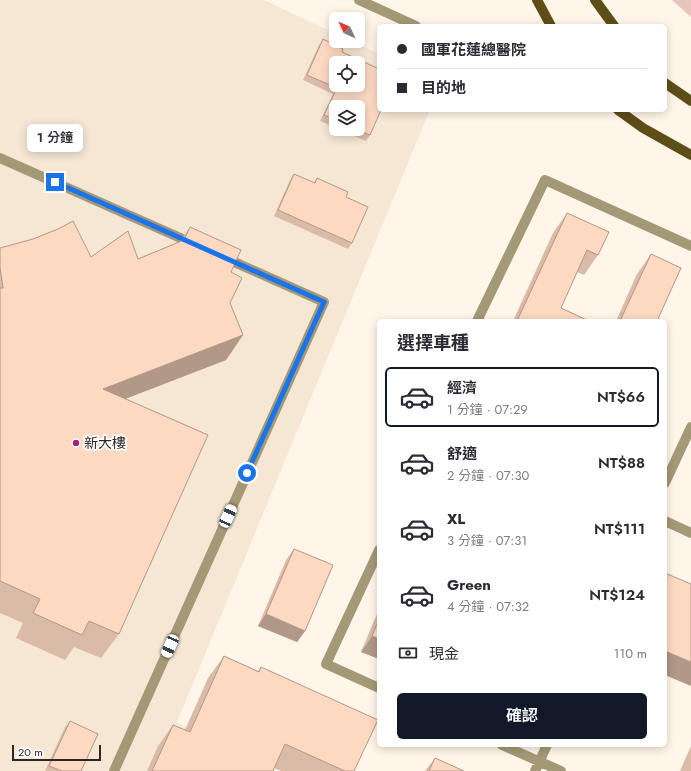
<!DOCTYPE html>
<html lang="zh-TW">
<meta charset="utf-8">
<style>
:root{--surface:#fff;--page:#f2f2f3;--text:#2b2b33;--muted:#7c7c81;--line:#e1e1e2;--accent:#111827}
body{margin:0;font-family:Jost,"Noto Sans TC",sans-serif;background:var(--page);color:var(--text);height:100vh;display:flex;flex-direction:column;font-size:15px;white-space:nowrap}
*{box-sizing:border-box;margin:0}
p{font-size:13px;color:var(--muted)}
.icon{flex:none;width:22px;height:22px;fill:none;stroke:currentColor;stroke-width:2;stroke-linecap:round;stroke-linejoin:round}
.map{position:relative;flex:1;overflow:hidden}
.drawer{position:absolute;left:377px;top:319px;width:290px;height:428px;display:flex;flex-direction:column;background:var(--surface);border-radius:6px;box-shadow:0 2px 10px #0003}
.drawer>*{flex:none}
.hud{position:absolute;left:377px;top:24px;width:290px;height:88px;border-radius:6px;box-shadow:0 2px 10px #0003;display:grid;align-content:center;height:88px;padding:0 20px;background:var(--surface)}
.needle{width:26px;rotate:314deg}
.controls{position:absolute;left:329px;top:12px;display:grid;gap:8px}
.controls a{display:grid;place-items:center;width:36px;height:36px;border-radius:6px;background:var(--surface);box-shadow:0 2px 10px #0003;font-size:20px}
.scale{position:absolute;left:12px;bottom:10px;width:89px;box-sizing:border-box;padding-left:4px;border:2px solid #2b2723;border-top:0;font-size:11px;line-height:14px;white-space:nowrap;color:#2b2723;-webkit-text-stroke:3px #fff;paint-order:stroke}
.end{position:absolute;width:18px;height:18px;margin:-9px;border:5px solid #1a73e8;background:#fff;box-shadow:0 0 0 2px #fff}
.from{border-radius:50%}
.bubble{position:absolute;height:28px;border-radius:6px;background:var(--surface);box-shadow:0 2px 10px #0003;font-size:13px;font-weight:600;line-height:28px;text-align:center}
.car{position:absolute;width:12px;height:24px;margin:-12px -6px;border-radius:5px;box-shadow:0 0 3px 1px #0007;background:linear-gradient(#fff 24%,#345 0 40%,#fff 0 76%,#345 0 86%,#fff 0)}
.hud b{display:flex;align-items:center;gap:14px;height:38px;font-size:15px}
.hud b+b{border-top:1px solid var(--line)}
.hud i{width:10px;height:10px;background:var(--text)}
ul{padding:0;list-style:none}
li{display:flex;align-items:center;gap:12px;height:60px;margin:0 8px 6px;padding:0 12px;border:2px solid transparent;border-radius:6px}
li div{flex:1}
li b{display:block;font-size:15px}
li em{font-style:normal;font-weight:600}
li.active{border-color:var(--accent)}
li>.icon{width:36px;height:36px;stroke-width:1.5}
h2{padding:0 20px;font-size:18px;line-height:48px}
.pay{display:flex;align-items:center;gap:10px;height:44px;padding:0 20px;font-size:15px}
.pay p{margin-inline-start:auto}
.cta{display:flex;gap:8px;margin-top:auto;padding:8px 20px}
.cta a{flex:1;height:46px;border-radius:6px;background:var(--accent);color:#fff;font-size:16px;font-weight:600;line-height:46px;text-align:center}
.map>svg:first-child{display:block}
</style>
<div class="map">
<svg width="691" height="771" viewBox="0 0 691 771">
<rect width="100%" height="100%" fill="#fff5e8"/>
<!-- built -->
<path fill="#f5e7d4" fill-rule="evenodd" d="M0 0H264L336 34V41H351L379 54V110H430L177 722 270 771H0ZM336 63H358V85H336ZM336 107H358V129H336Z"/>
<!-- green -->
<path fill="#e7c5bb" d="M672 0H691V17Z"/>
<g fill="none" stroke-linecap="round" stroke-linejoin="round">
<!-- lane -->
<path stroke="#a49977" stroke-width="10" d="M0 158 194 244
M477 321 545 180 691 246
M665 483 691 427
M665 521 691 533
M379 550 326 664 379 688
M502 745 561 771
M114 771 324 302 223 257
M535 771 547 745"/>
<!-- street -->
<path stroke="#a49977" stroke-width="10" d="M359 0 416 26"/>
<!-- primary -->
<path stroke="#5d4d16" stroke-width="10" d="M537 0 551 26
M595 0 614 26
M665 83 691 101
M618 110 643 128 691 155"/>
</g>
<!-- wall -->
<path fill="#dabba7" d="M323 39 342 52 370 135 366 141 338 129H358L336 107V128L320 121 333 94 303 80 319 45Z
M294 174 314 183 317 178 346 197 352 243 348 249 274 216 290 180Z
M567 213 598 255 584 275 577 272 561 308 589 321H513L553 233Z
M190 227 231 272 230 303 243 335 226 360 125 399 119 634 101 658 74 647 65 660 16 638 23 623 0 613V248L91 257 138 259 179 242Z
M651 254 657 321H616L637 274Z
M294 549 305 631 297 642 258 626 286 560Z
M379 609V659L361 652Z
M224 656 258 671 261 667 354 771H281L274 768 273 771H147L158 746 173 725 185 730 208 678Z
M70 721 81 771H45L65 727Z
M691 746V771H680Z
M435 758 464 771H425Z"/>
<!-- shaded-wall -->
<path fill="#b19888" d="M243 335 226 360 86 414 103 389Z
M266 614 305 631 297 642 258 626Z
M372 636 379 639V659L361 652Z
M665 651 691 662V686L665 675Z"/>
<!-- building -->
<path fill="#fdd9c2" stroke="#b19888" fill-rule="evenodd" d="M323 39 343 49 342 52 379 69V110H381L370 135 356 129H358V107H336V120L324 115 337 88 307 75ZM336 63H358V85H336Z
M294 174 315 183 317 178 348 192 346 197 368 207 352 243 278 210Z
M567 213 609 232 598 255 587 250 561 308 589 321H517Z
M73 221 91 257 128 231 138 259 184 240 190 227 241 250 231 272 242 278 230 303 243 335 103 389 208 435 119 634 89 621 82 635 33 613 40 599 0 581V288H3L0 267V248L33 239 58 229Z
M651 254 681 268 657 321H620Z
M294 549 333 565 305 631 266 614Z
M665 573 691 584V662L665 651Z
M379 619V639L372 636Z
M224 656 259 672 261 667 378 720 354 771H345L285 744 273 771H152L173 725 190 732Z
M70 721 98 734 81 771H62L49 766Z
M435 758 464 771H429Z"/>
<g fill="none" stroke-linecap="round" stroke-linejoin="round">
<!-- route -->
<path stroke="#1a73e8" stroke-width="5" d="M55 182 324 302 247 473"/>
</g>
<!-- markers -->
<circle fill="#9e257d" stroke="#fff" stroke-width="1.5" cx="76" cy="443" r="4"/>
<g text-anchor="middle" dominant-baseline="central" stroke-width="3.5" stroke-linejoin="round" paint-order="stroke">
<!-- poi labels -->
<g font-size="14" fill="#2b2723" stroke="#fff" text-anchor="start">
<text x="84" y="443">新大樓</text>
</g>
</g>
</svg>
<div class="controls">
<a><svg class="needle" viewBox="-14 -14 28 28"><path d="M0-13l5 13h-10z" fill="#e53935"/><path d="M0 13l5-13h-10z" fill="#7c7c81"/></svg></a>
<a><svg class="icon" aria-label="locate" viewBox="0 0 24 24"><circle cx="12" cy="12" r="6"/><path d="M12 2v4M12 18v4M2 12h4M18 12h4"/></svg></a>
<a><svg class="icon" aria-label="layers" viewBox="0 0 24 24"><path d="M12 4l9 5-9 5-9-5zM3 14l9 5 9-5"/></svg></a>
</div>
<div class="scale">20 m</div>
<i class="end from" style="left:247px;top:473px"></i>
<i class="end" style="left:55px;top:182px"></i>
<div class="bubble" style="left:27px;top:124px;width:56px">1 分鐘</div>
<i class="car" style="left:228px;top:516px;rotate:24deg"></i>
<i class="car" style="left:170px;top:646px;rotate:204deg"></i>
<div class="hud">
<b><i class="from"></i>國軍花蓮總醫院</b>
<b><i></i>目的地</b>
</div>
<section class="drawer">
<h2>選擇車種</h2>
<ul>
<li class="active"><svg class="icon" aria-label="car" viewBox="0 0 24 24"><path d="M5 17H2v-5l4-1 3-4h7l3 4 3 1v5h-3M9 17h6M6 11h13"/><circle cx="7" cy="17" r="2"/><circle cx="17" cy="17" r="2"/></svg><div><b>經濟</b><p>1 分鐘 · 07:29</p></div><em>NT$66</em></li>
<li><svg class="icon" aria-label="car" viewBox="0 0 24 24"><path d="M5 17H2v-5l4-1 3-4h7l3 4 3 1v5h-3M9 17h6M6 11h13"/><circle cx="7" cy="17" r="2"/><circle cx="17" cy="17" r="2"/></svg><div><b>舒適</b><p>2 分鐘 · 07:30</p></div><em>NT$88</em></li>
<li><svg class="icon" aria-label="car" viewBox="0 0 24 24"><path d="M5 17H2v-5l4-1 3-4h7l3 4 3 1v5h-3M9 17h6M6 11h13"/><circle cx="7" cy="17" r="2"/><circle cx="17" cy="17" r="2"/></svg><div><b>XL</b><p>3 分鐘 · 07:31</p></div><em>NT$111</em></li>
<li><svg class="icon" aria-label="car" viewBox="0 0 24 24"><path d="M5 17H2v-5l4-1 3-4h7l3 4 3 1v5h-3M9 17h6M6 11h13"/><circle cx="7" cy="17" r="2"/><circle cx="17" cy="17" r="2"/></svg><div><b>Green</b><p>4 分鐘 · 07:32</p></div><em>NT$124</em></li>
</ul>
<div class="pay"><svg class="icon" aria-label="cash" viewBox="0 0 24 24"><path d="M3 7h18v10H3z"/><circle cx="12" cy="12" r="2"/></svg>現金<p>110 m</p></div>
<div class="cta"><a>確認</a></div>
</section>
</div>
